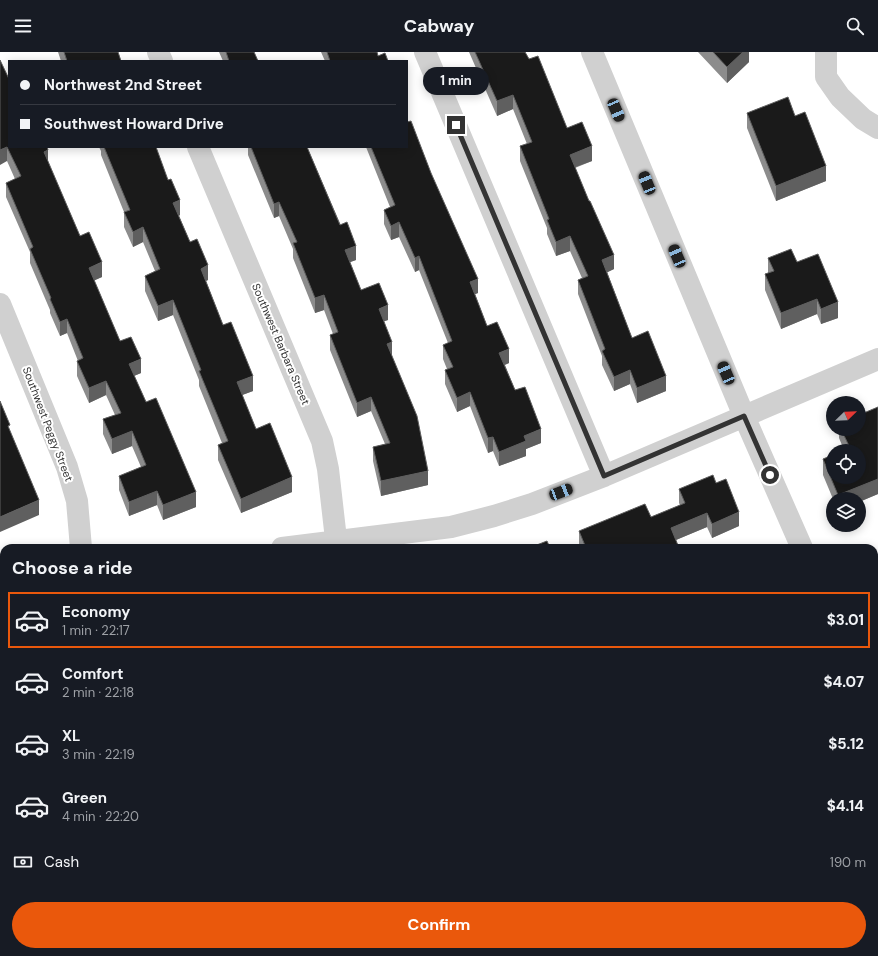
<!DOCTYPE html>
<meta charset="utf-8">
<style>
:root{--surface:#171b24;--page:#242831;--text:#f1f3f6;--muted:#9ea1a6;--line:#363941;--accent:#ea580c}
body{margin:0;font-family:"DM Sans",sans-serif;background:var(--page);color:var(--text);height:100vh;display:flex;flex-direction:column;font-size:15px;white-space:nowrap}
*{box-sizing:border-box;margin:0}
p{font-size:13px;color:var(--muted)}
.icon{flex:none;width:22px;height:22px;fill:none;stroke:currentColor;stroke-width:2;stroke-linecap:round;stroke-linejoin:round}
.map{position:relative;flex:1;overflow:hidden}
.details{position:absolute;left:0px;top:492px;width:878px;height:412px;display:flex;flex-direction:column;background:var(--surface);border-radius:12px 12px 0 0;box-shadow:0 2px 10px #0003}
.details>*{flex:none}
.hud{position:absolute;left:8px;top:8px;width:400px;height:88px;border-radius:0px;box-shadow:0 2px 10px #0003;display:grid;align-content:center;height:88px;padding:0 12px;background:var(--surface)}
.needle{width:26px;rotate:67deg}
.controls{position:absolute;left:826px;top:344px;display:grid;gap:8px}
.controls a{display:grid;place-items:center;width:40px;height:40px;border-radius:50%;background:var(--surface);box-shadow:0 2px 10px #0003;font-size:20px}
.end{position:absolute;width:18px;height:18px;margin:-9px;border:5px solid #333;background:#fff;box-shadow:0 0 0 2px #fff}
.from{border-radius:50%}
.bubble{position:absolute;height:28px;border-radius:14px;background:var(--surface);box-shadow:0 2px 10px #0003;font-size:13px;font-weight:700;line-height:28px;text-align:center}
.car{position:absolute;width:12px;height:24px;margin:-12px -6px;border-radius:5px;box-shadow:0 0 3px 1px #0007;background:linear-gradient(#222 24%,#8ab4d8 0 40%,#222 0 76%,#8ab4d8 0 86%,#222 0)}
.hud b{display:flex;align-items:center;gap:14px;height:38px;font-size:15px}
.hud b+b{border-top:1px solid var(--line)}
.hud i{width:10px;height:10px;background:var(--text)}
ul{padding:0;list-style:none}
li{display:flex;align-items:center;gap:12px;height:56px;margin:0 8px 6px;padding:0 4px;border:2px solid transparent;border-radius:0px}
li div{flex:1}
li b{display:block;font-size:15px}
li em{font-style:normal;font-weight:700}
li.active{border-color:var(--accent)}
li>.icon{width:36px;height:36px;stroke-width:1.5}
h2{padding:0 12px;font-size:18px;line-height:48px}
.pay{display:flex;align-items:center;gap:10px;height:44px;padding:0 12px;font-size:15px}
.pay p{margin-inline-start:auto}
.cta{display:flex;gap:8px;margin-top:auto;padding:8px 12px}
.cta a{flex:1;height:46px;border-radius:24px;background:var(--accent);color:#fff;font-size:16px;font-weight:700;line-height:46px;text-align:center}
header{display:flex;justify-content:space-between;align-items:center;height:52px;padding:0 12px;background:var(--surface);font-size:18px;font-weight:700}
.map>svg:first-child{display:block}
</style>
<header><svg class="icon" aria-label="menu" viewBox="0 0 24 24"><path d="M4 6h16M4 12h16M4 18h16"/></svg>Cabway<svg class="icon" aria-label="search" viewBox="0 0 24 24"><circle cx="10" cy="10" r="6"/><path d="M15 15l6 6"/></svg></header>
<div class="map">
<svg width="878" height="904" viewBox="0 0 878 904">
<rect width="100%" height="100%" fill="#fff"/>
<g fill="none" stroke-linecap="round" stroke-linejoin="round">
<!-- minor -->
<path stroke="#d0d0d0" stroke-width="22" d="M158 0 162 9
M425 0 604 424
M592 0 744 364 802 496
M826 0V25L840 45 863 67 878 76
M198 95 322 389 328 417 337 496
M0 252 67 415 77 449 81 496
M282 496 451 475 494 464 532 452 604 424 878 307
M0 530H4
M874 680 878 690
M454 900 456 904
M596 904 606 900"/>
</g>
<!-- wall -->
<path fill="#8c8c8c" d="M58 0H118L121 9H61Z
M219 0H254L258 9H223Z
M321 0H377L378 4 388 9H325Z
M469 0H525L529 7 567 76 592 109 575 116 614 217 607 220 632 286 666 339 637 351 630 332 614 339 602 313V304L578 242V228L582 226 570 199 556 204 547 182V176L520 109V94L527 92 513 57 497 64Z
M698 0H749V10L727 31Z
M0 8 48 111 80 184 102 225 94 228 120 289 141 321 134 324 196 455 163 468 157 453 129 464 119 438V424L141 415 132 394 112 402 103 382V367L115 363 106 343 89 351 77 324V309H78L67 281 60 284 50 261V258L30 211V200L6 145V131L15 127 7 109Z
M747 61 795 64 826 129 776 149 747 76Z
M99 95H156L180 163 179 164 190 190 208 228 206 229 223 273 253 339 242 343 256 377 292 440 241 461 218 408V393L222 391 199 334V328L173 263 158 269 145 239V224L155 219 143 190 133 195 124 175V160L101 103V99Z
M248 95H307L356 208 350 210 361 238 388 268 384 269 392 305 428 433 381 444 373 409V395L385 392 371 359 357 365 330 298V283L333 282 324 258 315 261 293 206V197L279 164 274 166 248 103Z
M366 95H407L478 241 475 242 487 274 509 311 505 313 515 338 541 391 526 397V404L499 414 493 399 488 401 470 354 457 360 445 332V318L447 317 443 307V293L448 291 419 218 415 220 399 185 391 188 384 172V158L390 155Z
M768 206 797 210 838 266 821 272 817 262 781 277 765 238V222L768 221Z
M878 355V442L859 450V447H833L823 423V407L844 398 839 386V377H859Z
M716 431 739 474 712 486 707 475 676 488 679 496H580L579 493V479L651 465 680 453 679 451V437Z
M0 569H4V625L0 626Z
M0 813 4 817V900H14L10 904H0Z"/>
<!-- shaded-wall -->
<path fill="#5f5f5f" d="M743 0H749V10L727 31V15Z
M513 43V57L497 64V49Z
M592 94V109L570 117V103Z
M7 95V109L0 113V98Z
M48 98V113L44 100Z
M826 114V129L776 149V134Z
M180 148V163L173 166V151Z
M279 150V164L274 166V152Z
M399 170V185L391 188V174Z
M143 175V190L133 195V180Z
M570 184V199L556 204V190Z
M356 194V208L345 212V198Z
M614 203V217L602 223V208Z
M419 204V218L415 220V206Z
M102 210V225L89 231V216Z
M208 213V228L201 231V217Z
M478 227V241L470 244V230Z
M324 243V258L315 261V246Z
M817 247V262L781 277V261Z
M173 248V263L158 269V254Z
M838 250V266L821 272V257Z
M388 253V268L379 271V257Z
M67 267V281L60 284V270Z
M392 290V305L387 307V292Z
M509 297V311L499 315V301Z
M141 307V321L129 326V312Z
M630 318V332L614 339V325Z
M253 324V339L237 345V330Z
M666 324V339L637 351V336Z
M106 329V343L89 351V336Z
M470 340V354L457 360V346Z
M371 345V359L357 365V351Z
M541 377V391L526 397V404L499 414V400L524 384Z
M132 379V394L112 402V387Z
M493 385V399L488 401V386Z
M428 419V433L381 444V429Z
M292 425V440L241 461V447Z
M878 427V442L859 450V447H838V443Z
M157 439V453L129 464V450Z
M196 440V455L163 468V453Z
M39 448V463L0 480V465Z
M739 460V474L712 486V472Z
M707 461V475L671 490V476Z
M4 721V737L0 742V726Z
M6 900H14L10 904H6Z"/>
<!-- building -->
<path fill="#1a1a1a" stroke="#5f5f5f" d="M64 0H118L121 9H67Z
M226 0H254L258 9H229Z
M327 0H377L378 4 385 1 388 9H330Z
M475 0H525L529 7 538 4 567 76 582 70 592 94 570 103 589 149H590L614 203 602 208 632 286 648 279 666 324 637 336 630 318 614 325 602 299 605 297 578 228 588 224 570 184 556 190 547 168 549 167 520 94 532 90 513 43 497 49Z
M713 0H743L727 15Z
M0 8 9 27V95H47L48 98 44 100 80 184 89 180 102 210 89 216 120 289 131 285 141 307 129 312 146 350 156 346 196 440 163 453 157 439 129 450 119 424 146 413 132 379 112 387 103 367 121 361 106 329 89 336 77 309 83 306 67 267 60 270 50 247 51 246 30 197 33 195 6 131 21 124 7 95 0 98Z
M788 45 795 64 805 60 826 114 776 134 747 61Z
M411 69 431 121 478 227 470 230 487 274 497 270 509 297 499 301 515 338 525 335 541 377 524 384 526 389 499 400 493 385 488 386 470 340 457 346 445 318 453 315 443 293 452 289 419 204 415 206 399 170 391 174 384 158 395 153 371 95H407V70Z
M104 95H156L168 128 171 127 180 148 173 151 190 190 197 187 208 213 201 217 223 273 231 270 253 324 237 330 256 377 270 371 292 425 241 447 218 393 228 389 199 319 201 318 173 248 158 254 145 224 160 217 143 175 133 180 124 160 130 158Z
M251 95H307L340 173 347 170 356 194 345 198 361 238 379 231 388 253 379 257 392 290 387 292 417 364 428 419 381 429 373 395 390 391 371 345 357 351 330 283 338 280 324 243 315 246 293 191 297 190 279 150 274 152Z
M791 197 797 210 818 202 838 250 821 257 817 247 781 261 765 222 774 219 768 206Z
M0 349 10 373 8 374 39 448 0 465Z
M878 355V427L838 443 823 407 833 403V425H859V399H843L850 396 841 377H859V363Z
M713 423 716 431 726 427 739 460 712 472 707 461 671 476 679 496H586L579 479 645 452 651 465 685 451 679 437Z
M547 489 550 496H529Z
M0 569H4V610L0 611Z
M0 689 4 693V721L0 726Z
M0 813 4 817V893L0 890Z
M36 900H399L398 904H37Z
M655 900H735L736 904H646Z"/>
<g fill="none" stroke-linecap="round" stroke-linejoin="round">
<!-- route -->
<path stroke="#333" stroke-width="5" d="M456 73 604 424 744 364 770 423"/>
</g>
<g text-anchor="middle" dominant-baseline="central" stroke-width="4" stroke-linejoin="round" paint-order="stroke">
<!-- street labels -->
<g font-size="11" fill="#333" stroke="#fff">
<text transform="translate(281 292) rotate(67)">Southwest Barbara Street</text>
<text transform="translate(48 372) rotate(69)">Southwest Peggy Street</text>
</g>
</g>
</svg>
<div class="controls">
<a><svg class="needle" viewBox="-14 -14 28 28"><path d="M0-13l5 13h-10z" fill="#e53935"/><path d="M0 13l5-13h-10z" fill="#9ea1a6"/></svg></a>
<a><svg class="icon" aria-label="locate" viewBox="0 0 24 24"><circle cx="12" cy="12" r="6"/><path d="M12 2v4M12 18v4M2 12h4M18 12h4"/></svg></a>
<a><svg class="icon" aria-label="layers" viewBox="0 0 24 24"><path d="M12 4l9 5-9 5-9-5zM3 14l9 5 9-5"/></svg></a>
</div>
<i class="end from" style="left:770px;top:423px"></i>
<i class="end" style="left:456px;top:73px"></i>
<div class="bubble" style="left:423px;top:15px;width:66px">1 min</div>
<i class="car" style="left:616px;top:58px;rotate:157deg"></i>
<i class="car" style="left:647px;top:131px;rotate:338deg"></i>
<i class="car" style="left:677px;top:204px;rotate:337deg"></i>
<i class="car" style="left:726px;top:321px;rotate:337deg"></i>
<i class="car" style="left:561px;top:440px;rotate:69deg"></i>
<div class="hud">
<b><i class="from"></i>Northwest 2nd Street</b>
<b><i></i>Southwest Howard Drive</b>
</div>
<section class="details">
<h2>Choose a ride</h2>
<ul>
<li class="active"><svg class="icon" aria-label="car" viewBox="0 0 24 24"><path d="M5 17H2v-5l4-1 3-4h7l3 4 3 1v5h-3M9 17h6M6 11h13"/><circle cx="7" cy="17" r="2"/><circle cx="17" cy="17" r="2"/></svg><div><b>Economy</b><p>1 min · 22:17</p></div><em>$3.01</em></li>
<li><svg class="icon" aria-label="car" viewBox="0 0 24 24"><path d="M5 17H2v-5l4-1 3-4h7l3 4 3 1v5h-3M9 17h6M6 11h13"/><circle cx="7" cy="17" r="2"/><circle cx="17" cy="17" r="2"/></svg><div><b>Comfort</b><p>2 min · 22:18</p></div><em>$4.07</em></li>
<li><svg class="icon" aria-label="car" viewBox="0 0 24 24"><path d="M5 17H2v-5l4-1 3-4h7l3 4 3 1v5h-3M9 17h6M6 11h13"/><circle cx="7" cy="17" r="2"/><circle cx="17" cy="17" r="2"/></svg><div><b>XL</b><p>3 min · 22:19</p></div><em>$5.12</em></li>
<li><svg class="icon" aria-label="car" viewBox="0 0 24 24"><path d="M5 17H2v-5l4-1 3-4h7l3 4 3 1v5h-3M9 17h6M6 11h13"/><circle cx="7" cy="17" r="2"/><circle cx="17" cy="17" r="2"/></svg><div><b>Green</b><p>4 min · 22:20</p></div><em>$4.14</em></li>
</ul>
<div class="pay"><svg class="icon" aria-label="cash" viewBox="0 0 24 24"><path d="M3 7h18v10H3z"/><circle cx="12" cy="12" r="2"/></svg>Cash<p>190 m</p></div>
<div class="cta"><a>Confirm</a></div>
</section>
</div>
